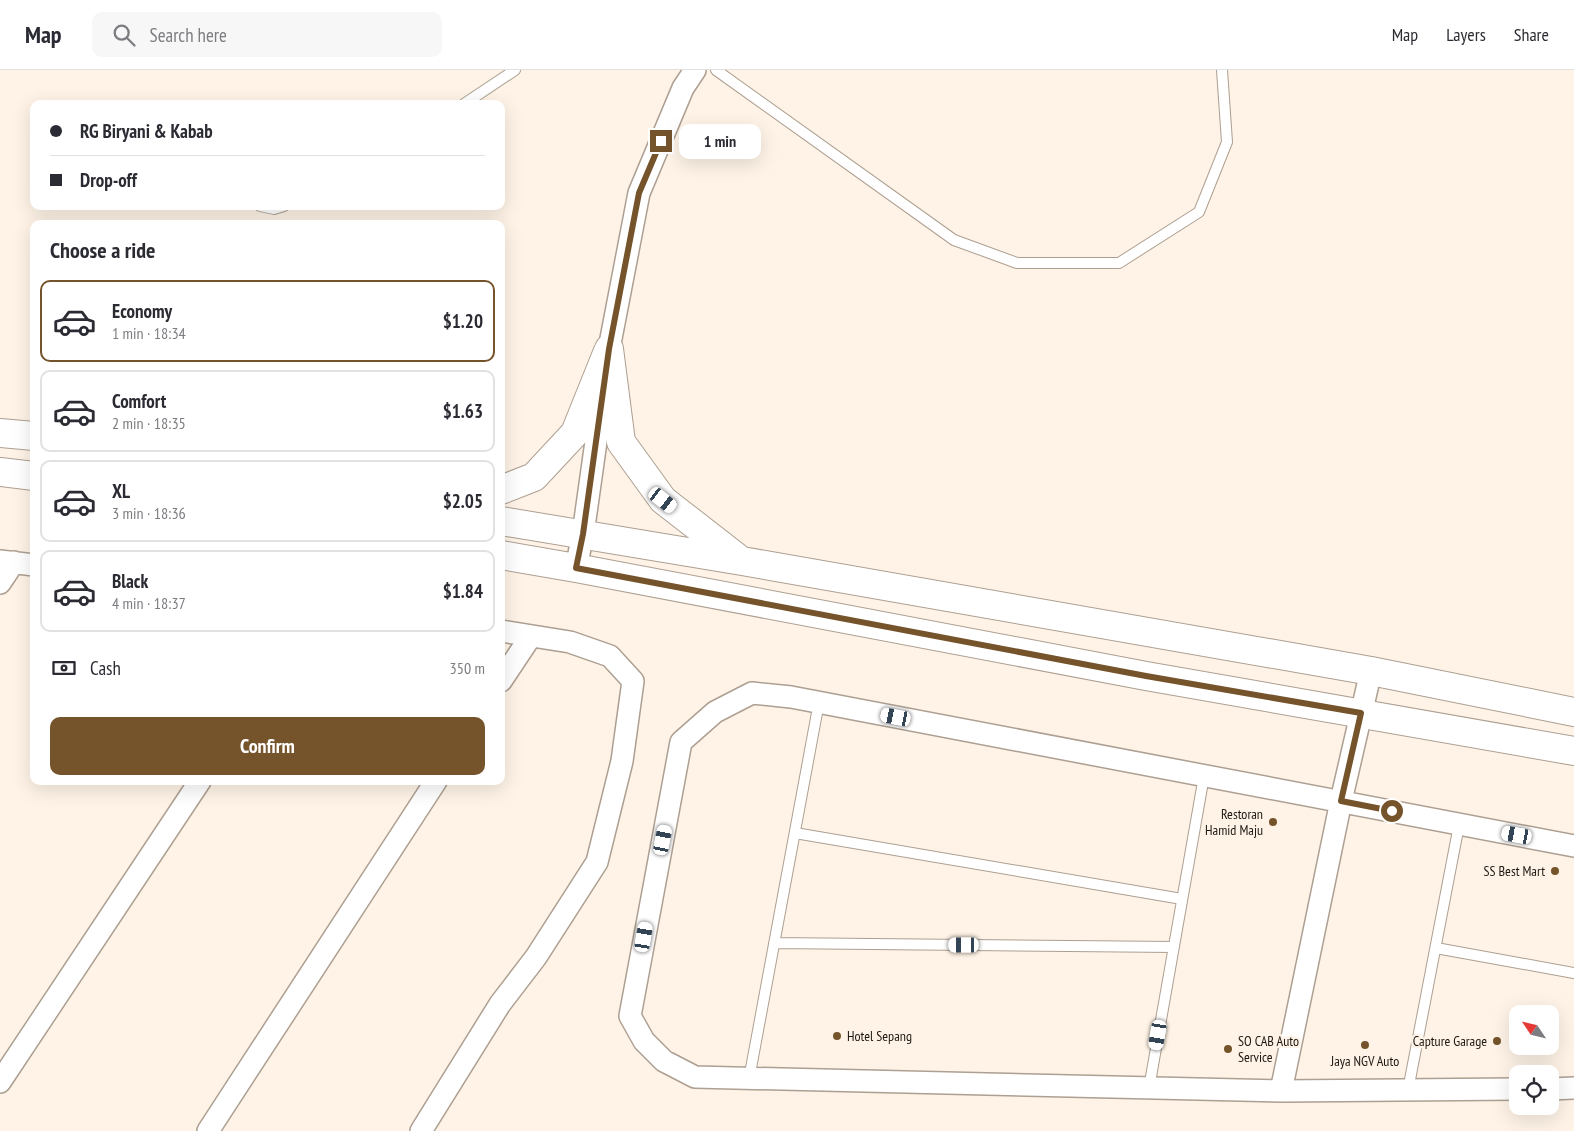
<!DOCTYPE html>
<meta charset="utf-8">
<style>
:root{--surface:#fff;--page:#f7f7f7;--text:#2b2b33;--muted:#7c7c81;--line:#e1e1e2;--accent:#75532b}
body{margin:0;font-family:"PT Sans Narrow",sans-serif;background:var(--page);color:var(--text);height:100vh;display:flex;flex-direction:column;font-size:19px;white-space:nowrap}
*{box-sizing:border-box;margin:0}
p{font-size:16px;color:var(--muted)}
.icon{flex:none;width:28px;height:28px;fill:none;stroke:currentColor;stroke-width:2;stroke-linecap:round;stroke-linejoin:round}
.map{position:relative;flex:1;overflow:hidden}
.side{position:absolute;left:30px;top:150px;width:475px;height:565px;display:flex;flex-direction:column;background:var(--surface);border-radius:10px;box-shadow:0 5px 20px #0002}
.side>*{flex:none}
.hud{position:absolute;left:30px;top:30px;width:475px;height:110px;border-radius:10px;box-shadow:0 5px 20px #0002;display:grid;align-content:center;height:110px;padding:0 20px;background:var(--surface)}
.needle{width:32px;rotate:305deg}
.tools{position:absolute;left:1509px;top:935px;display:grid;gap:10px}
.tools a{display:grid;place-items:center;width:50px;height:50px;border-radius:10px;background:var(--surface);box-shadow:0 5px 20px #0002;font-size:25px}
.end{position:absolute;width:22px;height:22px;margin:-11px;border:6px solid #75532b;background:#fff;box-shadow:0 0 0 2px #fff}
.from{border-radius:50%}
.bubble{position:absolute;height:35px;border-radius:10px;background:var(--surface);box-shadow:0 5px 20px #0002;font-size:16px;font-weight:800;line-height:35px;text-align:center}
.car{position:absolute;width:15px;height:30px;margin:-15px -8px;border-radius:6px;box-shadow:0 0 4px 1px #0007;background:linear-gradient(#fff 24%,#345 0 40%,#fff 0 76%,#345 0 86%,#fff 0)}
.hud b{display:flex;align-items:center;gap:18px;height:48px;font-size:19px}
.hud b+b{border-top:1px solid var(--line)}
.hud i{width:12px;height:12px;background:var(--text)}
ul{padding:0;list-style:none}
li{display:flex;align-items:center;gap:15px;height:82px;margin:0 10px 8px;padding:0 10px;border:2px solid var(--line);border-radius:10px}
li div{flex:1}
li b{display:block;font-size:19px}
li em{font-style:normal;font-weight:800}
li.on{border-color:var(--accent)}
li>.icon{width:45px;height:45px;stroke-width:1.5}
h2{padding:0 20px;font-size:22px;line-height:60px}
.pay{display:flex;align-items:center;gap:12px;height:55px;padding:0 20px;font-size:19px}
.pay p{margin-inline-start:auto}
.primary-button{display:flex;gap:10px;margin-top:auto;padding:10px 20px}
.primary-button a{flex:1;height:58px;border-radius:10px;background:var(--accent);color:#fff;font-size:20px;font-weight:800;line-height:58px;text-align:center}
header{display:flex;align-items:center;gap:30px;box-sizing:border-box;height:70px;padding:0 25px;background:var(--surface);border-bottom:1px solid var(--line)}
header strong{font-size:24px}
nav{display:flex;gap:28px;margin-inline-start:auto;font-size:18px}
.search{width:350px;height:45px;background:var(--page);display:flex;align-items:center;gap:12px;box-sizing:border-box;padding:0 18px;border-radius:10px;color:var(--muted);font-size:19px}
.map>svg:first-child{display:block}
</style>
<header>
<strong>Map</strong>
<div class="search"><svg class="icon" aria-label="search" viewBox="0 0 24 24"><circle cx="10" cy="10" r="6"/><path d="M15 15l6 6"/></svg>Search here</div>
<nav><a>Map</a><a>Layers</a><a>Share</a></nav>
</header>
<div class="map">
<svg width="1574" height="1061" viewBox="0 0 1574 1061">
<rect width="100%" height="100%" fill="#fef3e6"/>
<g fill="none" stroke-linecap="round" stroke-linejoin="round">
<!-- lane casing -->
<g stroke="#ad9f91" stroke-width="12">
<path id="lane" d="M716 0 954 170 1017 193H1119L1199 142 1227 72 1222 0
M464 34 515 0
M260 136 274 139 284 136
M795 763 1182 829
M774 873 1174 877
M1436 878 1574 903
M749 1009 819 632
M1149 1018 1204 706
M1408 1020 1459 755"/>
</g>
<!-- street casing -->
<g stroke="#ad9f91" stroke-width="24">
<path id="street" d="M0 491 34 495
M576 498 583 464 609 279 639 123 683 18 695 0
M0 513 14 492
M501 611 531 566
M0 1012 200 711
M1518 1019 1281 1021 695 1007 664 991 644 971 630 946 681 672 715 642 752 623 791 627 1574 776
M1550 1019 1574 1018
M1281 1021 1341 731 1371 601
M208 1061 436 711
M421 1061 500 934 536 887 597 792 622 691 633 611 610 586 570 572 501 561"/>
</g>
<!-- secondary casing -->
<g stroke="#ad9f91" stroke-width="30">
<path id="secondary" d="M609 279 621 372 663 430 739 489
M0 363 34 366
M0 402 34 406
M501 420 534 407 575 363 608 281
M501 451 742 491 1371 601 1574 642
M501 485 576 498 1146 606 1574 681"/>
</g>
<!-- lane -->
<use href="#lane" stroke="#fff" stroke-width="10"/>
<!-- street -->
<use href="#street" stroke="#fff" stroke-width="21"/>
<!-- secondary -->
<use href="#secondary" stroke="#fff" stroke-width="28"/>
</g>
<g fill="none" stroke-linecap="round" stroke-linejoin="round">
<!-- route -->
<path stroke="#75532b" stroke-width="6" d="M661 71 639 123 609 279 583 464 576 498 1146 606 1361 643 1341 731 1392 741"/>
</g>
<!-- markers -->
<g fill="#75532b" stroke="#fef3e6" stroke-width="2">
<circle cx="1273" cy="752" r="5"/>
<circle cx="1555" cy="801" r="5"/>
<circle cx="837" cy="966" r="5"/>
<circle cx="1497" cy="971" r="5"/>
<circle cx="1365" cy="975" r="5"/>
<circle cx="1228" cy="979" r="5"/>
</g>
<g text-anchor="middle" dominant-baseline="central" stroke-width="4.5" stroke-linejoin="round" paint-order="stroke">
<!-- poi labels -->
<g font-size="14" fill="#1d1813" stroke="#fef3e6" text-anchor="end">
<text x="1263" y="744">Restoran<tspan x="1263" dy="16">Hamid Maju</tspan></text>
<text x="1545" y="801">SS Best Mart</text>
<text x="847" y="966" text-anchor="start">Hotel Sepang</text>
<text x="1238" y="971" text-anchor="start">SO CAB Auto<tspan x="1238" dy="16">Service</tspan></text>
<text x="1487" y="971">Capture Garage</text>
<text x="1365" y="991" text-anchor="middle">Jaya NGV Auto</text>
</g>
</g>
</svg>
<div class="tools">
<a><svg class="needle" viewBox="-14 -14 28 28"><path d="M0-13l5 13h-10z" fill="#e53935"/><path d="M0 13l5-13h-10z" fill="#7c7c81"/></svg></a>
<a><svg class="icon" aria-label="locate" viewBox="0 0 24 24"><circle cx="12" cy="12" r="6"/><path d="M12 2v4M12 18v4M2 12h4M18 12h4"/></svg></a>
</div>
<i class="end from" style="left:1392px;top:741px"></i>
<i class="end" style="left:661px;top:71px"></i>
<div class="bubble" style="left:679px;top:54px;width:82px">1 min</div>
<i class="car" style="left:663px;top:430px;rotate:128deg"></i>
<i class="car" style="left:896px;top:647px;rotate:281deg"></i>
<i class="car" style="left:1517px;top:765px;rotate:280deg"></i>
<i class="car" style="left:663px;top:770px;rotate:11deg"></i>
<i class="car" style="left:644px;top:867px;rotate:10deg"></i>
<i class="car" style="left:964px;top:875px;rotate:270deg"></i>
<i class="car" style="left:1158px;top:965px;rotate:190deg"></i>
<div class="hud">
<b><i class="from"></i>RG Biryani &amp; Kabab</b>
<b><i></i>Drop-off</b>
</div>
<section class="side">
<h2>Choose a ride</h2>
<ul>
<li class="on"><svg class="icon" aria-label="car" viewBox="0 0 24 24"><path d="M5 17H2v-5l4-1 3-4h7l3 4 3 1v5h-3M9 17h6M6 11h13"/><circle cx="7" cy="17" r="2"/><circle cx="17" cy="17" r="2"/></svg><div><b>Economy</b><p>1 min · 18:34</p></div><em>$1.20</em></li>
<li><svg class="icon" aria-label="car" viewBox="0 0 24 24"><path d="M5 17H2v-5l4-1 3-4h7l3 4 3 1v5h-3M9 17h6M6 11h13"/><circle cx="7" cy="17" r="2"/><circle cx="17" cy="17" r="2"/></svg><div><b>Comfort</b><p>2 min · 18:35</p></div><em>$1.63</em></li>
<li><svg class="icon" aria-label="car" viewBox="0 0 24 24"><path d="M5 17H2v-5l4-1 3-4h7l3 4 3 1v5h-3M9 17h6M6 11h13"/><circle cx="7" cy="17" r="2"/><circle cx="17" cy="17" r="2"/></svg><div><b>XL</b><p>3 min · 18:36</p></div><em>$2.05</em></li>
<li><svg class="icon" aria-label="car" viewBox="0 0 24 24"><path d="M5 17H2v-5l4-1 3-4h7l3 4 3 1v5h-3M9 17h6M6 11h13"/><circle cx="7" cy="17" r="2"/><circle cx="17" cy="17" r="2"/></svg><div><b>Black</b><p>4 min · 18:37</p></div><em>$1.84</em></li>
</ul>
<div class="pay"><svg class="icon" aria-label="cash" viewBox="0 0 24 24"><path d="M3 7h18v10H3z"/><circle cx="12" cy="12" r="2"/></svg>Cash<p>350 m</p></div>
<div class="primary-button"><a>Confirm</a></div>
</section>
</div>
